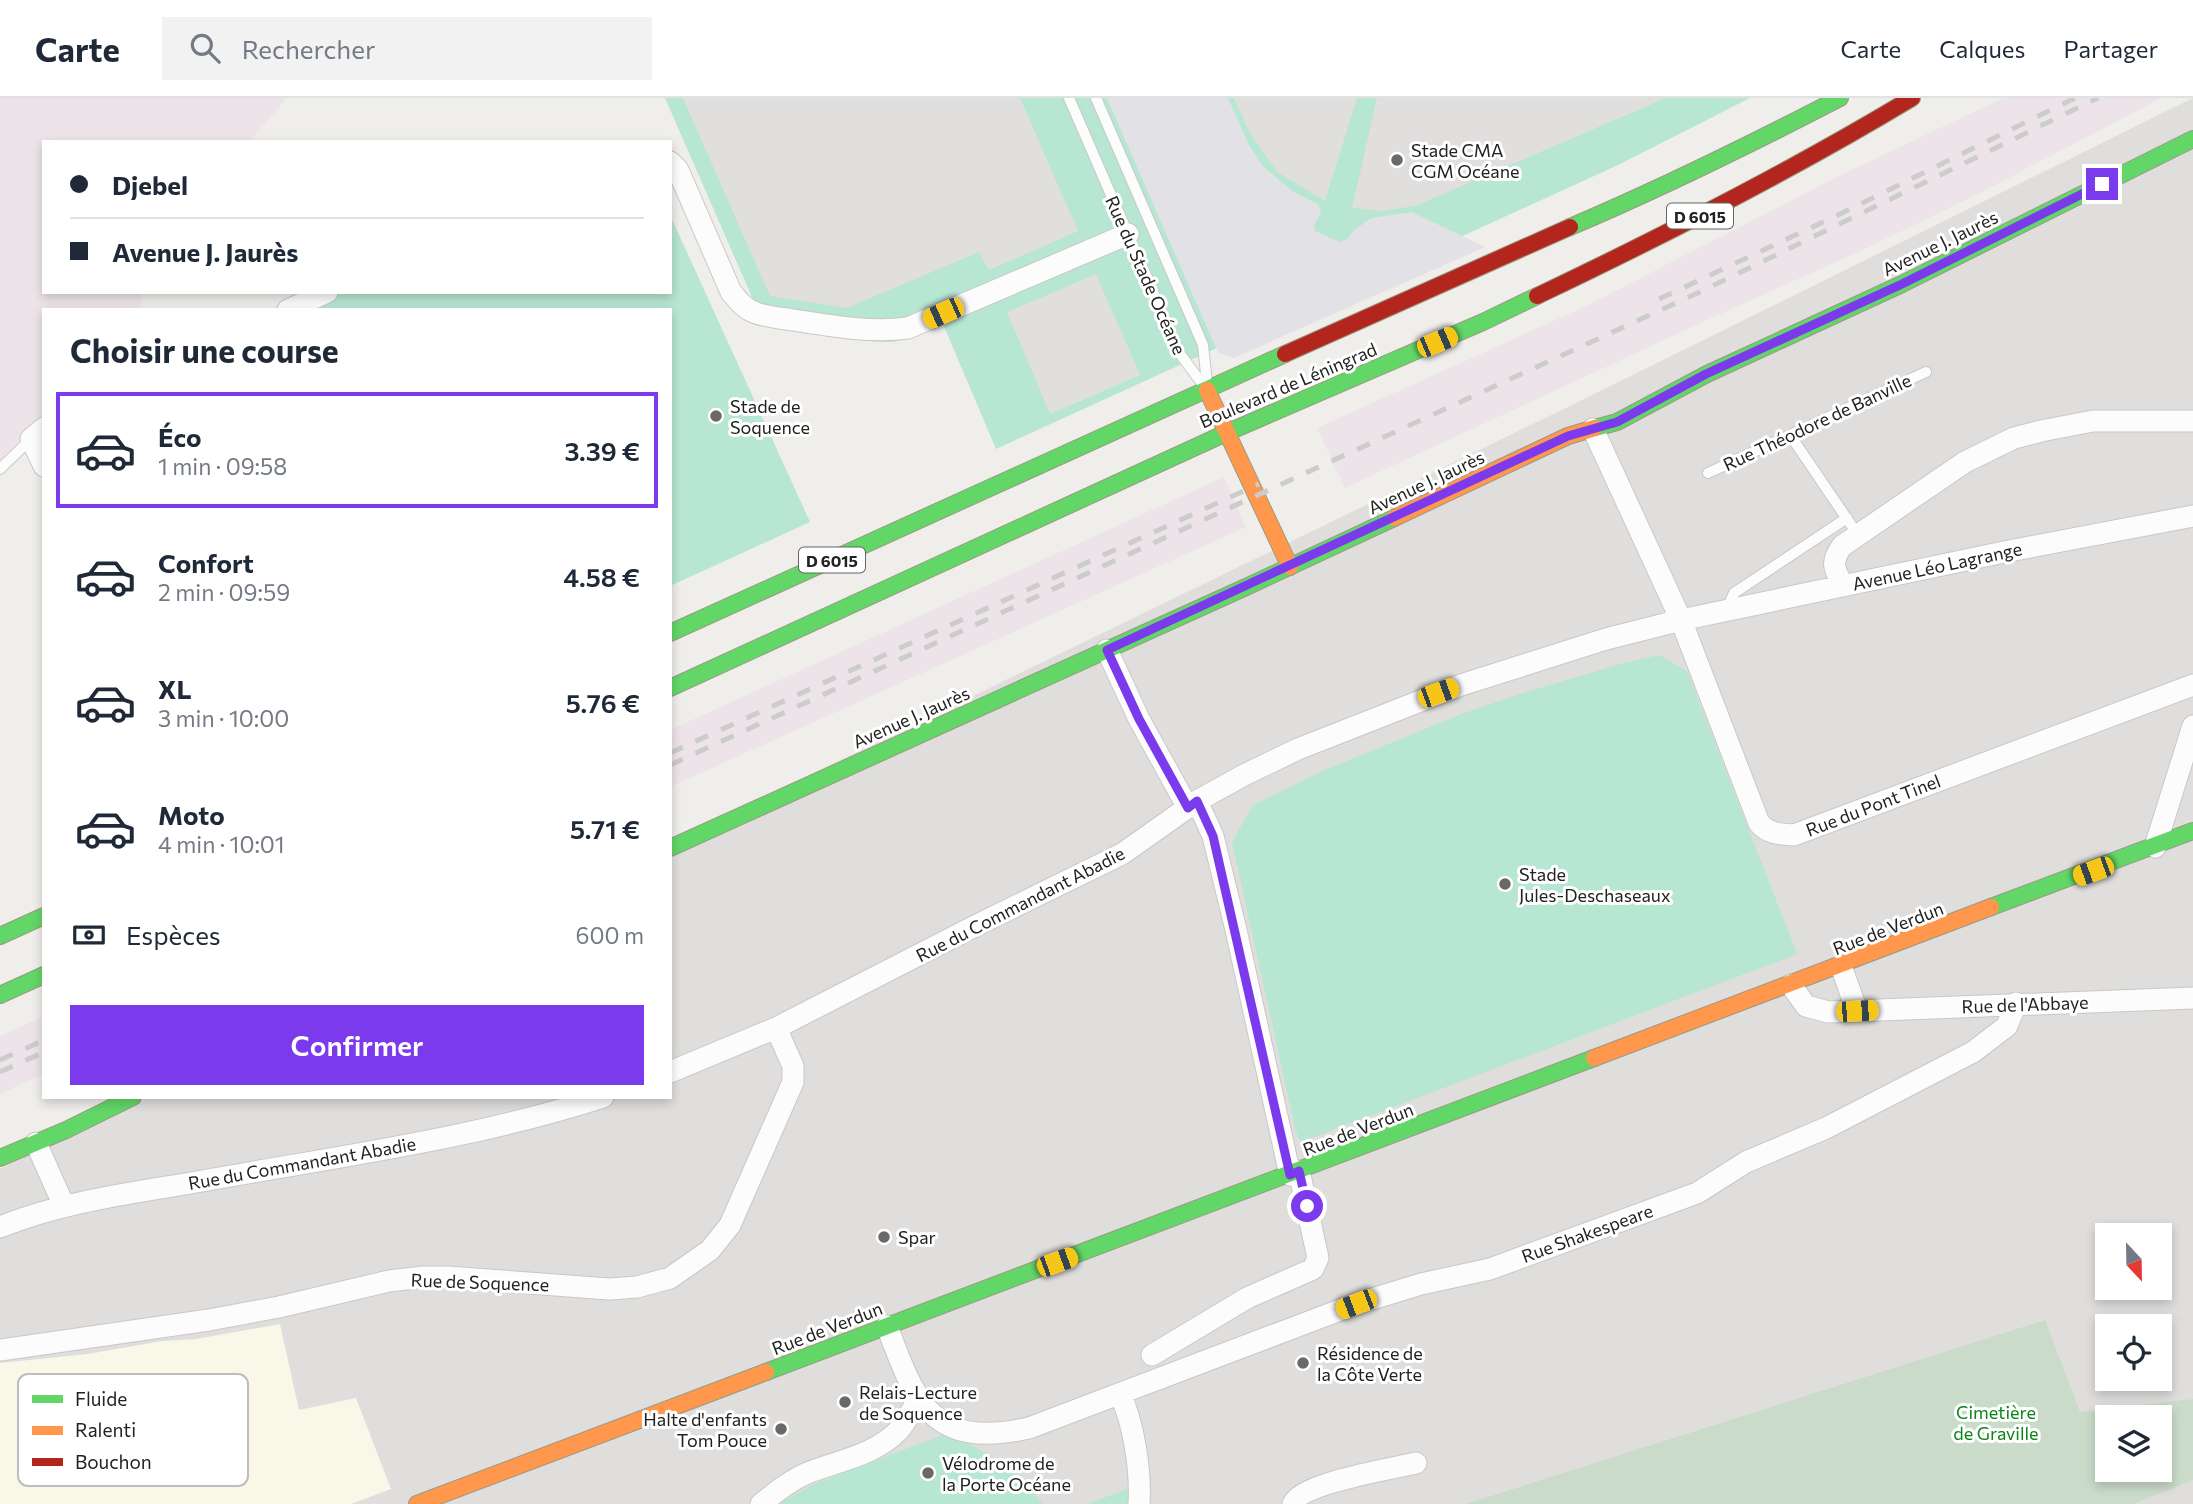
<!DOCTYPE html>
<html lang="fr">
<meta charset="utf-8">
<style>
:root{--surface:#fff;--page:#f2f2f3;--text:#1f2937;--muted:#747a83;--line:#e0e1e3;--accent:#7c3aed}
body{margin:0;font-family:Commissioner,sans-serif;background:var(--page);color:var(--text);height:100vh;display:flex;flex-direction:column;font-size:26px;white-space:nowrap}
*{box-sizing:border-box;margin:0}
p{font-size:23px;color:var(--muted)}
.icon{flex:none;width:38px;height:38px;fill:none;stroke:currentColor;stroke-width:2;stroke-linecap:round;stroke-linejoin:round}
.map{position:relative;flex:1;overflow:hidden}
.side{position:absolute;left:42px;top:210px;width:630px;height:791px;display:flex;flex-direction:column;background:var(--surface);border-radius:0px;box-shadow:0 4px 10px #0003}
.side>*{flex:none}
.banner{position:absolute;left:42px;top:42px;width:630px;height:154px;border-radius:0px;box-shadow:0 4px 10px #0003;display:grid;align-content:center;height:154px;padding:0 28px;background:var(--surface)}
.needle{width:46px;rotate:158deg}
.controls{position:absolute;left:2095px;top:1125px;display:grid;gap:14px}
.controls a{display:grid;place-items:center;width:77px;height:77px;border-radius:0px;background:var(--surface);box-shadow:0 4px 10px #0003;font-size:35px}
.end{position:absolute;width:32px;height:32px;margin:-16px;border:9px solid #7c3aed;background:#fff;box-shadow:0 0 0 4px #fff}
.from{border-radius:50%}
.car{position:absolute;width:21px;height:42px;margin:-21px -10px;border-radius:9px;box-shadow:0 0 5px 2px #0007;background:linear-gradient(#f5c518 24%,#345 0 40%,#f5c518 0 76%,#345 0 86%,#f5c518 0)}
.banner b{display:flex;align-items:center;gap:24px;height:66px;font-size:26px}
.banner b+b{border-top:2px solid var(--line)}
.banner i{width:18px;height:18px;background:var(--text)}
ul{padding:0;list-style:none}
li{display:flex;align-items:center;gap:21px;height:116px;margin:0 14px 10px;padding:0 14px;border:4px solid transparent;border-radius:0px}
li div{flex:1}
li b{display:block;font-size:26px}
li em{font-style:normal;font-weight:600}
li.active{border-color:var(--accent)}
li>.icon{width:63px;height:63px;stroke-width:1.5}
h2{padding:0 28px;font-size:32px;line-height:84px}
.pay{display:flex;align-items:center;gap:18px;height:77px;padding:0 28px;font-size:26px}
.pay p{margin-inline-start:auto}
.primary-button{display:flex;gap:14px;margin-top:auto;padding:14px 28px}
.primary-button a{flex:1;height:80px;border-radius:0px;background:var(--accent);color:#fff;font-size:28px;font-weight:600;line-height:80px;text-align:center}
header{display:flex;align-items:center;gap:42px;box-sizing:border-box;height:98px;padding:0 35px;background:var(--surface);border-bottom:2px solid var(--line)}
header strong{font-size:33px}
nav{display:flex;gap:38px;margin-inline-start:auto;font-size:24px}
.search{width:490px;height:63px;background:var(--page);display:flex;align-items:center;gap:18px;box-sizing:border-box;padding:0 24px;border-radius:0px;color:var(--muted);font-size:26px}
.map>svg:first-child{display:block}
</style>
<header>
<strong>Carte</strong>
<div class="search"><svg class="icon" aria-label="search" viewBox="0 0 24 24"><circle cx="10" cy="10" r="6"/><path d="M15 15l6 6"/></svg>Rechercher</div>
<nav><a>Carte</a><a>Calques</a><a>Partager</a></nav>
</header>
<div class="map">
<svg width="2193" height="1406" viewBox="0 0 2193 1406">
<rect width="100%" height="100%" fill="#f0eeeb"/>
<!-- residential -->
<path fill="#dfdedc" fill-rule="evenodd" d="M2193 0V1406H0V1071L148 999H670V745L1572 307ZM2107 1138H2160V1190H2107ZM2107 1228H2160V1281H2107ZM2107 1320H2160V1372H2107Z"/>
<!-- industrial -->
<path fill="#ede4e9" d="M0 0H287L249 44H44V194H140L141 207 138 212H44V323L0 366Z
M2003 0H2162L1980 95 1863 152 1718 217 1345 390 1317 330 1586 208 1841 77Z
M1224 379 1246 429 670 689V632Z
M44 918V976L0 996V938Z"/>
<!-- education -->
<path fill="#f8f7e8" d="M280 1226 299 1312 356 1300 391 1391 351 1406H0V1265L88 1256 162 1243 196 1241Z"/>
<!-- cemetery -->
<path fill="#cadbca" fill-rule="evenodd" d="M2045 1222 2080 1314 2193 1301V1382L2133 1406H1466ZM2107 1320H2160V1372H2107Z"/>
<!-- pitch -->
<path fill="#b7e6d2" d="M665 0H1750L1618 67 996 351 943 226 909 240 893 244H877L784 229 755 206Z
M670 117 810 424 670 488V212H302L341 194H670Z
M1659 557 1687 573 1797 856 1301 1044 1296 1034 1232 744 1253 707 1320 674 1464 615 1533 592 1624 565Z
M943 1337 966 1344 1004 1365 1043 1406H778L816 1385Z
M1130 1390 1129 1406H1087Z"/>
<!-- parking -->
<path fill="#e0dfde" d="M683 0H1020L1078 133 989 172 979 154 847 210 770 198Z
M1234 0H1357L1325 103 1277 74 1250 35Z
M1377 0H1666L1415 108 1381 113 1352 110Z
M1096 176 1140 277 1050 316 1007 214Z
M1598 365 1660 498 1655 511 1647 518 1565 539 1433 584 1310 635 1201 687 1193 688 1184 680 1172 663 1128 578Z"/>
<!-- plaza -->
<path fill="#e2e1e5" d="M1107 0H1228L1249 47 1262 67 1292 93 1318 106 1321 115 1314 127 1315 133 1340 144 1347 141 1353 133 1371 120 1412 114 1485 149 1234 260 1218 255Z"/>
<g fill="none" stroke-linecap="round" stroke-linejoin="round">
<!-- lane casing -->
<g stroke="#c9c8c7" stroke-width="12">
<path id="lane" d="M1069 0 1180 256 1204 288
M1096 0 1203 247 1207 285
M1790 337 1858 437
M0 371 31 341
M1708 375 1926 274
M1726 513 1734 495 1847 420"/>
</g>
<!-- street casing -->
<g stroke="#c9c8c7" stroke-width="23">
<path id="street" d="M670 64 678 72 731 194C738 202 744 211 756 215 767 219 781 220 793 222 831 228 870 235 908 230L1128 136
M288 212 327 194
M44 330 31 341 44 368
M1593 331 1681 522 1759 725C1768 736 1780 736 1794 737L2193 587
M1843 488C1834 470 1830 465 1842 448L1965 364 2014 340 2041 333 2093 323H2193
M1107 552 1139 621 1188 710
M1197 703 1213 738 1236 832 1290 1077
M2155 749 2193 628
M1841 868 1857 913
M1791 887 1806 908 1828 914 2193 900
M670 974 776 930 975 828 1122 756 1197 703 1244 677 1298 651 1461 587 1606 541 1681 522 2004 454 2193 418
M36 1045 64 1108
M0 1129C64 1103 134 1095 202 1083 336 1059 473 1041 603 999
M887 1228C916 1307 933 1351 1029 1330L1356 1206 1421 1186 1490 1171 1697 1095 1746 1064 1826 1030 1973 954 2007 928 2016 905
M0 1252 209 1222 279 1209 389 1183 423 1179H448L609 1191 637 1189 670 1180 710 1152 730 1127 793 984V968L776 930
M1152 1257 1247 1200 1313 1171 1318 1160 1299 1073
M1120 1296C1134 1326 1141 1373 1139 1406
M761 1406C776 1394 792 1381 810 1374 841 1362 874 1357 898 1333 906 1325 912 1312 918 1301
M1293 1406C1301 1385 1391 1371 1416 1365"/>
</g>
<!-- fast casing -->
<g stroke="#999a82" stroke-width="18">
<path id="fast" d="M1570 129C1662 90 1751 46 1840 0
M1595 330 1617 324 1707 276 1902 186 2193 41
M670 535 1285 256
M670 590 1226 335 1483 224 1537 198
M670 750 1246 489 1394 420
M1991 809 2193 733
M0 838 44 818
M0 897 44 877
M0 1060 66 1032 133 999
M766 1274 1594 960"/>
</g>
<!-- slow casing -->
<g stroke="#999a82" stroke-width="18">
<path id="slow" d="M1207 292 1290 469
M1394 420 1568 338 1595 330
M1594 960 1991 809
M417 1406 766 1274"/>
</g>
<!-- jam casing -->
<g stroke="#999a82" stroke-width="18">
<path id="jam" d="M1537 198C1665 137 1791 73 1912 0
M1285 256 1570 129"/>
</g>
<!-- lane -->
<use href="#lane" stroke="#fdfcfc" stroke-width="10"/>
<!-- street -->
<use href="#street" stroke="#fdfcfc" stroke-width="21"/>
<!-- fast -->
<use href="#fast" stroke="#63d668" stroke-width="16"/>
<!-- slow -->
<use href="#slow" stroke="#ff974d" stroke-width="16"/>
<!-- jam -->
<use href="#jam" stroke="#b3261e" stroke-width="16"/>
<!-- rail -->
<path stroke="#ccc" stroke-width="5" stroke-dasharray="14 14" stroke-linecap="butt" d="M1659 201 1836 118 2075 0
M670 655 1259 386
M670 667 1702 193 2098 0
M0 962 44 942
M0 974 44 954"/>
</g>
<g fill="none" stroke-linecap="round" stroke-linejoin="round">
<!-- route -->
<path stroke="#7c3aed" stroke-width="9" d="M1307 1108 1299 1073 1290 1077 1213 738 1197 703 1188 710 1139 621 1107 552 1568 338 1617 324 1706 276 1902 186 2102 86"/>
</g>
<!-- markers -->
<g fill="#6a6968" stroke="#fff" stroke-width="2.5">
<circle cx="1397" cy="62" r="7"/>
<circle cx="716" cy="318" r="7"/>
<circle cx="1505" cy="786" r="7"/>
<circle cx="884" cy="1139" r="7"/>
<circle cx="1303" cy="1265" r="7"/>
<circle cx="845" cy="1304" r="7"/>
<circle cx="781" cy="1331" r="7"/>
<circle cx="928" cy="1375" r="7"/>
</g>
<g text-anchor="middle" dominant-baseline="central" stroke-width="6" stroke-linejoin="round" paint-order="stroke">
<!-- shield labels -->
<g fill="#fff" stroke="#646464" stroke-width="2">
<rect x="1667" y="105.5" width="66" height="25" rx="5"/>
<rect x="799" y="449.5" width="66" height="25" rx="5"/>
</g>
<g font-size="16" font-weight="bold" fill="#222">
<text x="1700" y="118">D 6015</text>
<text x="832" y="462">D 6015</text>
</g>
<!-- poi labels -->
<g font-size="18" fill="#222" stroke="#fff" text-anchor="start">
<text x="1411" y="52">Stade CMA<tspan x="1411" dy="21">CGM Océane</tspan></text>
<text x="730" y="308">Stade de<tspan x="730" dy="21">Soquence</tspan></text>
<text x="1519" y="776">Stade<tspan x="1519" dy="21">Jules-Deschaseaux</tspan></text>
<text x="898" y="1139">Spar</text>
<text x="1317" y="1255">Résidence de<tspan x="1317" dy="21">la Côte Verte</tspan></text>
<text x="859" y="1294">Relais-Lecture<tspan x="859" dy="21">de Soquence</tspan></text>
<text x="767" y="1321" text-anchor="end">Halte d'enfants<tspan x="767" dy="21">Tom Pouce</tspan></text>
<text x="942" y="1365">Vélodrome de<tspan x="942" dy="21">la Porte Océane</tspan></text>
</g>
<!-- street labels -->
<g font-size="18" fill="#222" stroke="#fff">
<text transform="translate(1940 145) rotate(-26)">Avenue J. Jaurès</text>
<text transform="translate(1146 177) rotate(66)">Rue du Stade Océane</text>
<text transform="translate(1288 287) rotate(-23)">Boulevard de Léningrad</text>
<text transform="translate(1817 324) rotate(-25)">Rue Théodore de Banville</text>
<text transform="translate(1426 384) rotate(-25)">Avenue J. Jaurès</text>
<text transform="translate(1937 468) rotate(-12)">Avenue Léo Lagrange</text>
<text transform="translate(911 619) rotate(-24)">Avenue J. Jaurès</text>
<text transform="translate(1873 707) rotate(-21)">Rue du Pont Tinel</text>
<text transform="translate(1020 806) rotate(-27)">Rue du Commandant Abadie</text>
<text transform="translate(1888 830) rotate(-21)">Rue de Verdun</text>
<text transform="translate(2025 906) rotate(-2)">Rue de l'Abbaye</text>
<text transform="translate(1358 1031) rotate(-21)">Rue de Verdun</text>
<text transform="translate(302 1065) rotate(-10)">Rue du Commandant Abadie</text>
<text transform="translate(1587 1135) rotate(-20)">Rue Shakespeare</text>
<text transform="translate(480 1184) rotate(2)">Rue de Soquence</text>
<text transform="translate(827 1230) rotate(-21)">Rue de Verdun</text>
</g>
<!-- park labels -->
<g font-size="18" fill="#0c8416" stroke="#fff">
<text x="1996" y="1314">Cimetière<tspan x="1996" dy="21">de Graville</tspan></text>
</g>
</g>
<!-- legend -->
<rect x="18" y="1276" width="230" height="112" rx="10" fill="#fff" stroke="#bdbdbd" stroke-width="2"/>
<rect x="32" y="1297" width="31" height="8" fill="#63d668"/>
<rect x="32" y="1328" width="31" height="9" fill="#ff974d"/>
<rect x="32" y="1360" width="31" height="8" fill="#b3261e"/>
<g font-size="19" fill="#222">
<text x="75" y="1308">Fluide</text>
<text x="75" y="1339">Ralenti</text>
<text x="75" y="1371">Bouchon</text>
</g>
</svg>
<div class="controls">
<a><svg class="needle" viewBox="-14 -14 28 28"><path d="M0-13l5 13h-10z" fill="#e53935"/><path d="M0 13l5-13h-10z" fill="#747a83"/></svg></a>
<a><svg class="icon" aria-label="locate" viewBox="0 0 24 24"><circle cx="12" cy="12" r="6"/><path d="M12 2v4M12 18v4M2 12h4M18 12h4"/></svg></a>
<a><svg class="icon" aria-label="layers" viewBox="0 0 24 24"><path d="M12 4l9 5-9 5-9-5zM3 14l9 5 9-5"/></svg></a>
</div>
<i class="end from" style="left:1307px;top:1108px"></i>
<i class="end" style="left:2102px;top:86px"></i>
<i class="car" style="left:943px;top:215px;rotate:246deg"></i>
<i class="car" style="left:1437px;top:244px;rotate:67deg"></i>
<i class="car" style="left:1438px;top:595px;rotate:70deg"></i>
<i class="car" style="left:2093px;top:773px;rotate:250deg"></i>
<i class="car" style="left:1857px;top:913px;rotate:87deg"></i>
<i class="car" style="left:1057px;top:1164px;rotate:70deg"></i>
<i class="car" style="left:1356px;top:1206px;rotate:249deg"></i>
<div class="banner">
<b><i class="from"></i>Djebel</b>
<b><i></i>Avenue J. Jaurès</b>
</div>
<section class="side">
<h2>Choisir une course</h2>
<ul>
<li class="active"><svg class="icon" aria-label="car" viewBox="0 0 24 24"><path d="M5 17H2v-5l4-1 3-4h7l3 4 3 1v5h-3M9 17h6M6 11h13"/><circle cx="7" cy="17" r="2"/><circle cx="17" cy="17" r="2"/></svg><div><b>Éco</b><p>1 min · 09:58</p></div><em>3.39 €</em></li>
<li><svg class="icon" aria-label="car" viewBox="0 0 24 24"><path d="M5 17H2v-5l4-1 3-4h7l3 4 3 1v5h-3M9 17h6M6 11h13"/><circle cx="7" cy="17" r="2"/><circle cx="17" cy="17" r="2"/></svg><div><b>Confort</b><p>2 min · 09:59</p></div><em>4.58 €</em></li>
<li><svg class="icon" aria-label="car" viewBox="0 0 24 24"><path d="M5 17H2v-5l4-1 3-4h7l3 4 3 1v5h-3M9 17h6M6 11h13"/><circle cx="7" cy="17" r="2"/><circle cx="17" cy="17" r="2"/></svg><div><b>XL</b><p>3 min · 10:00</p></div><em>5.76 €</em></li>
<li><svg class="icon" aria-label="car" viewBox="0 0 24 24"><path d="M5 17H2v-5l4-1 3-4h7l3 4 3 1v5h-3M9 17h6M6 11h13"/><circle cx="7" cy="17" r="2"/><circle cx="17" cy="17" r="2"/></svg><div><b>Moto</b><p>4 min · 10:01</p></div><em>5.71 €</em></li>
</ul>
<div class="pay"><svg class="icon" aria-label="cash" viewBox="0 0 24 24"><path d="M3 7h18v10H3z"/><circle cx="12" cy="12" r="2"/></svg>Espèces<p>600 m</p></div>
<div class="primary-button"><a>Confirmer</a></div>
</section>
</div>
